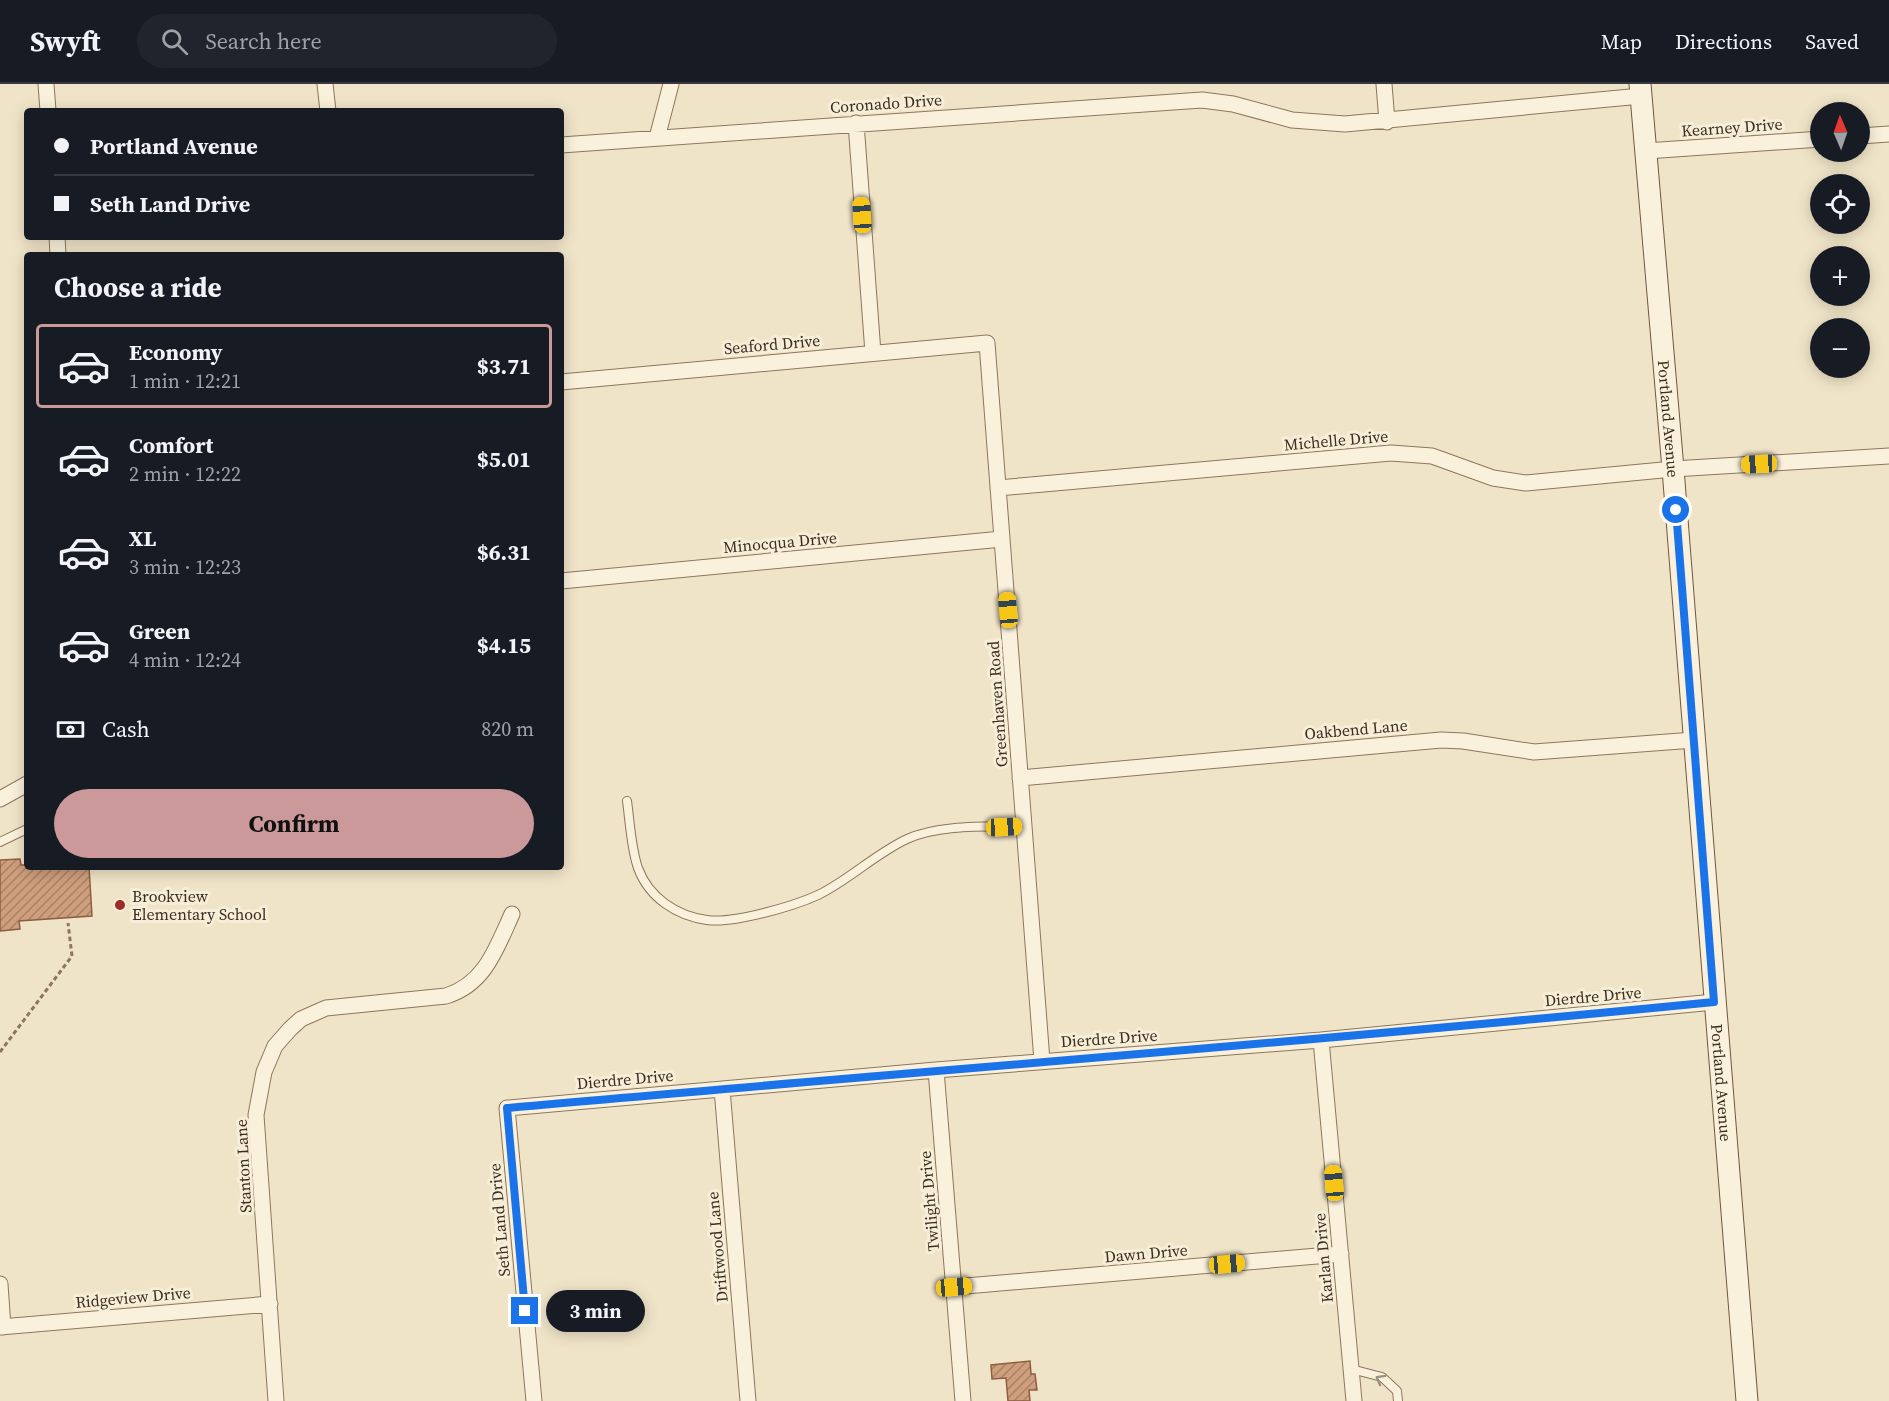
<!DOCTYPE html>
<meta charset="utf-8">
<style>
:root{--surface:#171b24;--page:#20242c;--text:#f1f3f6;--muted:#9ea1a6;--line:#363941;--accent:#cc999b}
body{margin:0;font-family:"Source Serif 4",serif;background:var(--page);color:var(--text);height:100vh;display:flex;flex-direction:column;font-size:22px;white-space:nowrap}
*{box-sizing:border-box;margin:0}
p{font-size:20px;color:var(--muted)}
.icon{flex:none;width:33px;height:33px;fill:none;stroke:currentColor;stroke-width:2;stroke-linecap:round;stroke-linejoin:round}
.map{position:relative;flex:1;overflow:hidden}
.sheet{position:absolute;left:24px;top:168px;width:540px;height:618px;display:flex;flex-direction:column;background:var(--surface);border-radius:6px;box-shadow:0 3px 15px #0003}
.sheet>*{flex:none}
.guide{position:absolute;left:24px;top:24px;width:540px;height:132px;border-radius:6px;box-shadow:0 3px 15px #0003;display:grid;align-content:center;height:132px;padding:0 30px;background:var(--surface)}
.needle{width:39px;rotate:358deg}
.fabs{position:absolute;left:1810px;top:18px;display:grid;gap:12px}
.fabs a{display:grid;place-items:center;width:60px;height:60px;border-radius:50%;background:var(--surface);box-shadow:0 3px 15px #0003;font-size:30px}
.end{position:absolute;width:27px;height:27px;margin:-14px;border:8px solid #1a73e8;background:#fff;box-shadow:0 0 0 3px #fff}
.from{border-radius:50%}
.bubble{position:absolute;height:42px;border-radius:21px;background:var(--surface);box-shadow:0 3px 15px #0003;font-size:20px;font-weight:700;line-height:42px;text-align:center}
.car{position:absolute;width:18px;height:36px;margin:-18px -9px;border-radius:8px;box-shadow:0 0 4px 2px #0007;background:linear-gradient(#f5c518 24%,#345 0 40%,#f5c518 0 76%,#345 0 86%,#f5c518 0)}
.guide b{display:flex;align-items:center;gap:21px;height:57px;font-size:22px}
.guide b+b{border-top:2px solid var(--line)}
.guide i{width:15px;height:15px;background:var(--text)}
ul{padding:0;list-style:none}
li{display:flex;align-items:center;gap:18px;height:84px;margin:0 12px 9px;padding:0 18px;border:3px solid transparent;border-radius:6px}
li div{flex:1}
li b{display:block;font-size:22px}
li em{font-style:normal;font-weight:700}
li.on{border-color:var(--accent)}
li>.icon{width:54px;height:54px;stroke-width:1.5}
h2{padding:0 30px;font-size:27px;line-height:72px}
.pay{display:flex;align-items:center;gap:15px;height:66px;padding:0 30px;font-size:22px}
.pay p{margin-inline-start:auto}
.action{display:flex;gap:12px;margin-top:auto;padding:12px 30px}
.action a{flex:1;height:69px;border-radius:36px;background:var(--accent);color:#111;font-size:24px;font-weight:700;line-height:69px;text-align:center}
header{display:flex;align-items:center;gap:36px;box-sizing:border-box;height:84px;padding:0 30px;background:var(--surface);border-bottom:2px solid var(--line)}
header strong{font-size:28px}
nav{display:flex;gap:33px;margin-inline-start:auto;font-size:21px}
.search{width:420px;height:54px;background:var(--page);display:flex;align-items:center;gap:15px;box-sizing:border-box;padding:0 21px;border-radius:33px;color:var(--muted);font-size:22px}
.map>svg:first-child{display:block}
</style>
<header>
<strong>Swyft</strong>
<div class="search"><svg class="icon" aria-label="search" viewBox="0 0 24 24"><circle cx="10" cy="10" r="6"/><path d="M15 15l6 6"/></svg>Search here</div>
<nav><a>Map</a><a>Directions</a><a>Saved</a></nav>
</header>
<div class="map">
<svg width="1889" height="1317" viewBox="0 0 1889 1317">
<defs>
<pattern id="building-hatch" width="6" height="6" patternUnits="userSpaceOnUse" patternTransform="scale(1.5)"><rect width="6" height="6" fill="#cf9f7d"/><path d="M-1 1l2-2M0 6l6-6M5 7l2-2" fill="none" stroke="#a98266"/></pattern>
</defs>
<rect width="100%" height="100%" fill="#f0e4c8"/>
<!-- building -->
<path fill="url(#building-hatch)" stroke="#8d5f41" stroke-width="1.5" d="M20 775 21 781H27V783H89L92 832 19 837 20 845 0 847V776Z
M1030 1277 1031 1290H1035L1037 1306H1029L1030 1317H1008L1006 1294 992 1295 991 1281Z"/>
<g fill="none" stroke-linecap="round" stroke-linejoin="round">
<!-- service casing -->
<g stroke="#8d765c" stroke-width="10">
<path id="service" d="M627 717C630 738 631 764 638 784 649 814 677 832 707 836 733 840 794 822 818 811 849 796 875 770 907 755 940 740 988 743 1024 742
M0 758 27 745
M1351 1285 1382 1293 1397 1307 1398 1317"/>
</g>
<!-- minor casing -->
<g stroke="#8d765c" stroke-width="17">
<path id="minor" d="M46 0 48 27
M325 0 328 27
M1384 0 1387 38
M856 39 873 269
M1860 52 1889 50
M657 54 671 0
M561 61 1202 16 1233 20 1292 36 1345 40 1641 12
M1646 67 1821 55
M57 153 58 171
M561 298 987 259 1042 977
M998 404 1391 369 1432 372 1493 394 1526 399 1673 385 1889 372
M561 497 1002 455
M1020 694 1441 656 1463 657 1534 668 1694 656
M0 715 27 700
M1321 956 1354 1317
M936 986 963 1317
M722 1005 748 1317
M0 1200 3 1243
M954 1203 1341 1170
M0 1243 270 1220
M276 1317 256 1031 264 988 275 962 290 945 301 935 326 924 446 912C485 900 496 865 512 830
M534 1317 507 1024 936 986 1321 956 1714 918"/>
</g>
<!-- secondary casing -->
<g stroke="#6f573f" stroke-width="23">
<g id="secondary">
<path id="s1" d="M1640 0 1673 385 1747 1317"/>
</g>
</g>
<!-- path -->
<path stroke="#8d765c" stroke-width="3" stroke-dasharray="4.5 3" stroke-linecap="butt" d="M0 968 72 872 68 839"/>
<!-- service -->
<use href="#service" stroke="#faf1dc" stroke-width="8"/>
<!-- minor -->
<use href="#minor" stroke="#faf1dc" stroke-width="15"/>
<!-- secondary -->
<use href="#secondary" stroke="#faf1dc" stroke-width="21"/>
</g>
<!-- one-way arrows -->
<defs><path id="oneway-chevron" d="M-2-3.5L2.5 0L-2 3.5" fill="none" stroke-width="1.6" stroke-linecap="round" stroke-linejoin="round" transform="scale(1.5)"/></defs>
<use stroke="#9c907e" href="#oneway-chevron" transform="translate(1380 1295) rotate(-151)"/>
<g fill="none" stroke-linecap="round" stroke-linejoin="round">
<!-- route -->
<path stroke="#1a73e8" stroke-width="8" d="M525 1227 507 1024C909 988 1312 958 1714 918L1676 426"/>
</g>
<!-- markers -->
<circle fill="#9e2a2b" stroke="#f7eed8" stroke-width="2" cx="120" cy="821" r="6"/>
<g text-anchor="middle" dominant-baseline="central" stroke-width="6" stroke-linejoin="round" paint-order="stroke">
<!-- street labels -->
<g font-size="16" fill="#3d2e20" stroke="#f7eed8">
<text transform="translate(886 19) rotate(-4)">Coronado Drive</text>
<text transform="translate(1732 43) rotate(-4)">Kearney Drive</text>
<text transform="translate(772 260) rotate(-5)">Seaford Drive</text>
<text stroke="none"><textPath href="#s1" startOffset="336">Portland Avenue</textPath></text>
<text transform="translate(1336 356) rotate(-5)">Michelle Drive</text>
<text transform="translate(780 458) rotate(-5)">Minocqua Drive</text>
<text transform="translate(997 620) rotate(-94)">Greenhaven Road</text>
<text transform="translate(1356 645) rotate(-5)">Oakbend Lane</text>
<text transform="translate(1593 912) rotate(-5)">Dierdre Drive</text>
<text transform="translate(1109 954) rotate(-4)">Dierdre Drive</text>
<text transform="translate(625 995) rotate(-5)">Dierdre Drive</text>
<text stroke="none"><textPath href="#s1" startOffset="1002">Portland Avenue</textPath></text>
<text transform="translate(243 1082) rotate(-93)">Stanton Lane</text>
<text transform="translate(929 1117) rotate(-95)">Twilight Drive</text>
<text transform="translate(499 1136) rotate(-95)">Seth Land Drive</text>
<text transform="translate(717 1163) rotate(-95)">Driftwood Lane</text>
<text transform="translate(1146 1169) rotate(-5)">Dawn Drive</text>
<text transform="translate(1323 1174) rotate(-95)">Karlan Drive</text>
<text transform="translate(133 1213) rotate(-5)">Ridgeview Drive</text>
</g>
<!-- poi labels -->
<g font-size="16" fill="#3d2e20" stroke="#f7eed8" text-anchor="start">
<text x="132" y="812">Brookview<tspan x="132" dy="18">Elementary School</tspan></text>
</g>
</g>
</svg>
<div class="fabs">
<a><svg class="needle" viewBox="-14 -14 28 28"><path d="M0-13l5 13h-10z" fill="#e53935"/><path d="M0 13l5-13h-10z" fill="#9ea1a6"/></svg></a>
<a><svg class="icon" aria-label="locate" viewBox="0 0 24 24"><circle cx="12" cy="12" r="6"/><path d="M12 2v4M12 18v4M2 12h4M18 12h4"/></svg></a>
<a>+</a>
<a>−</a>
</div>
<i class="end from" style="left:1676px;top:426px"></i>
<i class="end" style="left:525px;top:1227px"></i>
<div class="bubble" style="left:546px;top:1206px;width:99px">3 min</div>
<i class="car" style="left:862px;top:131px;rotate:356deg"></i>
<i class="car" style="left:1759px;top:380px;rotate:267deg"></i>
<i class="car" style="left:1008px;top:526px;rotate:355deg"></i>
<i class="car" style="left:1004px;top:743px;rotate:87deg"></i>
<i class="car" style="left:1334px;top:1099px;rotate:355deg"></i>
<i class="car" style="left:1227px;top:1180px;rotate:85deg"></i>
<i class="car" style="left:954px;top:1203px;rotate:85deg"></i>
<div class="guide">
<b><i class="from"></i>Portland Avenue</b>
<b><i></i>Seth Land Drive</b>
</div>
<section class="sheet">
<h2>Choose a ride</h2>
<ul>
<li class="on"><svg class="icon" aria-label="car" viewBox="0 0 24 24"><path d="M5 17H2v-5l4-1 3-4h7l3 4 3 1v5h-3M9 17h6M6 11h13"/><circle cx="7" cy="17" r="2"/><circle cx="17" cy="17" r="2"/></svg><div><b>Economy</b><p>1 min · 12:21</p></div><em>$3.71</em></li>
<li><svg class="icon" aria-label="car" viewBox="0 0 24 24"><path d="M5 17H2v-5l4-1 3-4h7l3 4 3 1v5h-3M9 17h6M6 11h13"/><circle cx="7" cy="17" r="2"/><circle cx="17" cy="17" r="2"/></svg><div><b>Comfort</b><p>2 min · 12:22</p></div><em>$5.01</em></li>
<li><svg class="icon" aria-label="car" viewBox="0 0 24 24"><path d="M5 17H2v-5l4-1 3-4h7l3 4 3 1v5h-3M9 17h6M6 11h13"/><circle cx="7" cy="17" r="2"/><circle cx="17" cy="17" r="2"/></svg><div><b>XL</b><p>3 min · 12:23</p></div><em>$6.31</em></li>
<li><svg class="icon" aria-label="car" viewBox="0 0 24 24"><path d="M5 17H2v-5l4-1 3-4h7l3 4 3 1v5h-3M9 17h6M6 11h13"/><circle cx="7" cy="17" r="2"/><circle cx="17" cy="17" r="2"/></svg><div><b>Green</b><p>4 min · 12:24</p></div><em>$4.15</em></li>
</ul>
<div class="pay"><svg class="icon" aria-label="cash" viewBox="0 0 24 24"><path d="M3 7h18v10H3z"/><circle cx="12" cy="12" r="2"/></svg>Cash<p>820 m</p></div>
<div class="action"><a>Confirm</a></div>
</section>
</div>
